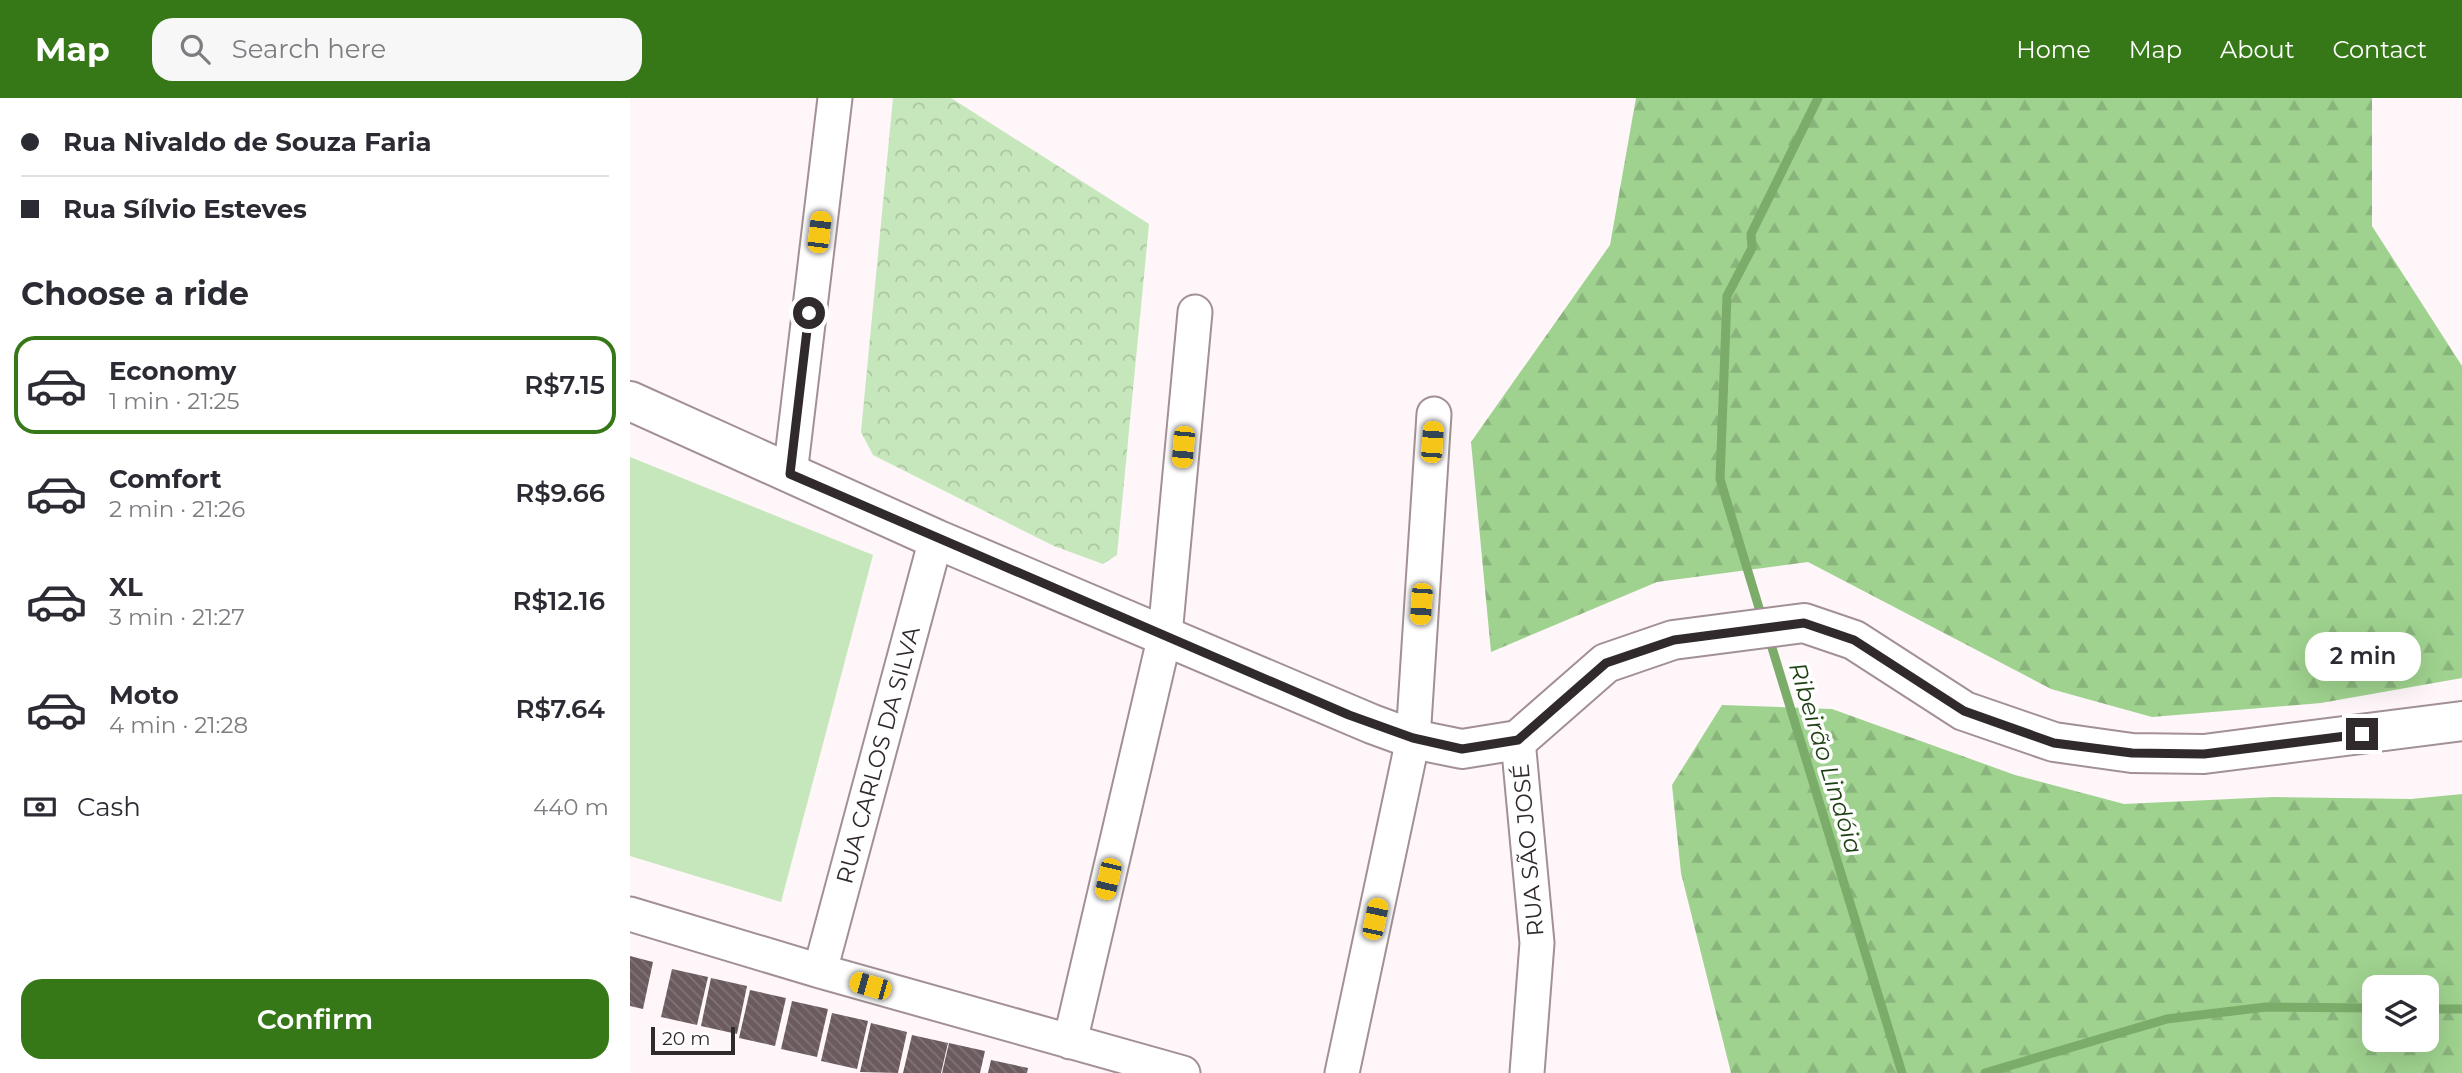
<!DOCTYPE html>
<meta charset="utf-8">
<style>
:root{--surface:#fff;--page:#f7f7f7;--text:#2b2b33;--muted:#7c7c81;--line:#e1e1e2;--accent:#367817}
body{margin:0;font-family:Montserrat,sans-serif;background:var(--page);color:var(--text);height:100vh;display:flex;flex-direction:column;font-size:26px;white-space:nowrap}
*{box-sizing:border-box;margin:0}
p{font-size:23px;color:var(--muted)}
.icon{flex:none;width:38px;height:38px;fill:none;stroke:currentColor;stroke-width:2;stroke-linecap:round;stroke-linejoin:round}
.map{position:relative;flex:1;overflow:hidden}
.panel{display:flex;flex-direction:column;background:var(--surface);width:630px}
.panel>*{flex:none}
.hud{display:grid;align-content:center;height:154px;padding:0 21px;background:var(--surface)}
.tools{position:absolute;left:1732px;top:877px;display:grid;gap:14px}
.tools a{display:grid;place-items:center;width:77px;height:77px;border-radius:14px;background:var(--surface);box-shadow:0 7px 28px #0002;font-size:35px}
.scale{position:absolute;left:21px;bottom:18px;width:84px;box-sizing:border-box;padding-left:7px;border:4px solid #312a2c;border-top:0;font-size:19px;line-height:24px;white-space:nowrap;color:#312a2c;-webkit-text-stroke:5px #fff;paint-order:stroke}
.end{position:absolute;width:32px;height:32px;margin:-16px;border:9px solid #312a2c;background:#fff;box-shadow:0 0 0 4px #fff}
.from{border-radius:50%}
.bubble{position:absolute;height:49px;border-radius:21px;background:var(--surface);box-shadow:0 7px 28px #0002;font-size:23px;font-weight:600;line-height:49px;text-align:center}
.car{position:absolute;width:21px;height:42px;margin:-21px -10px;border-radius:9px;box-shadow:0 0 5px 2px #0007;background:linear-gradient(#f5c518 24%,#345 0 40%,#f5c518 0 76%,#345 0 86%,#f5c518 0)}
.hud b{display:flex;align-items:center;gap:24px;height:66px;font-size:26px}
.hud b+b{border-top:2px solid var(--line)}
.hud i{width:18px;height:18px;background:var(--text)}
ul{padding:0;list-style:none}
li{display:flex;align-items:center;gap:21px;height:98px;margin:0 14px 10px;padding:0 7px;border:4px solid transparent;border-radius:21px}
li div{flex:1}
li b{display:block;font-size:26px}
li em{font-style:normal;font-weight:600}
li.active{border-color:var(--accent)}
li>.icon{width:63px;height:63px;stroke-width:1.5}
h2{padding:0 21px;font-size:32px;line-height:84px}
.pay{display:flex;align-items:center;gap:18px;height:77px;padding:0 21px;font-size:26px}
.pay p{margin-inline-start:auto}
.primary-button{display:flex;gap:14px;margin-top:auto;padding:14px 21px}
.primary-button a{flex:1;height:80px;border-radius:21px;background:var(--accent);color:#fff;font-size:28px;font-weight:600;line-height:80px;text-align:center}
header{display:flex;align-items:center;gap:42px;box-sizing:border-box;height:98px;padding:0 35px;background:var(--accent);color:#fff}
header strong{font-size:33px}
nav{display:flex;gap:38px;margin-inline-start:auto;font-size:24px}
.search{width:490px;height:63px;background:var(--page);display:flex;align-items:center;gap:18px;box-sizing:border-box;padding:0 24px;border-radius:21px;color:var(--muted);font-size:26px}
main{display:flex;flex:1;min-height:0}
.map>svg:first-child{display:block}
</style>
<header>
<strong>Map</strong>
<div class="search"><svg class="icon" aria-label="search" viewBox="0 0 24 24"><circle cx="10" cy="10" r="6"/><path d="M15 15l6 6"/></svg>Search here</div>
<nav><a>Home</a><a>Map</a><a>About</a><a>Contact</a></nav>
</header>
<main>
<section class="panel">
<div class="hud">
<b><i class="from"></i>Rua Nivaldo de Souza Faria</b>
<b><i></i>Rua Sílvio Esteves</b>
</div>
<h2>Choose a ride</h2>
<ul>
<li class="active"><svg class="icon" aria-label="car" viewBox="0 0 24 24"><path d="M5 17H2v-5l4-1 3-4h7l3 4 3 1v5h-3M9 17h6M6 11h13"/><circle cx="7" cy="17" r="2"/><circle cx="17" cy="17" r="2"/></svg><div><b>Economy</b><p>1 min · 21:25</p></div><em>R$7.15</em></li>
<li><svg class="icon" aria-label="car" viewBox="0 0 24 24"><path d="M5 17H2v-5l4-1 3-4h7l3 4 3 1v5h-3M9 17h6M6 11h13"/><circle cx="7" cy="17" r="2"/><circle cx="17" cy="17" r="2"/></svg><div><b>Comfort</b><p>2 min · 21:26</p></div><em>R$9.66</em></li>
<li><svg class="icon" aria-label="car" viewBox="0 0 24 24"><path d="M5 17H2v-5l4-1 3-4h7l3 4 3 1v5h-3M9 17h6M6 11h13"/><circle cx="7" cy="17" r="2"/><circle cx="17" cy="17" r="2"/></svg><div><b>XL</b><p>3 min · 21:27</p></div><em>R$12.16</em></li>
<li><svg class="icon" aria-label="car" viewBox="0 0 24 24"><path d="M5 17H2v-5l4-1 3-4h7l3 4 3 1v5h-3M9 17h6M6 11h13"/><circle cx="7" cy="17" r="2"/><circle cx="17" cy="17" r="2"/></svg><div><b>Moto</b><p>4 min · 21:28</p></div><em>R$7.64</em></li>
</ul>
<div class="pay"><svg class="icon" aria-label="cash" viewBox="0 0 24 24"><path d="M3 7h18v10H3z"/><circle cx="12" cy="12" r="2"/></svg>Cash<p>440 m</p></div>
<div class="primary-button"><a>Confirm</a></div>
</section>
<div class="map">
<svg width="1832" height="975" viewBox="0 0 1832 975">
<defs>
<pattern id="forest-firs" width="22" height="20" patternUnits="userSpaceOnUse" patternTransform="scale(1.75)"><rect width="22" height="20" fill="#9fd28e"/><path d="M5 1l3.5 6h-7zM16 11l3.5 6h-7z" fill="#89b47b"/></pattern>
<pattern id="park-crowns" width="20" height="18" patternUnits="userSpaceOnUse" patternTransform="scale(1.75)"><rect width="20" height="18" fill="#c6e7bb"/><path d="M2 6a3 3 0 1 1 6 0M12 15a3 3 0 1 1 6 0" fill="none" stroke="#abc6a1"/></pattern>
<pattern id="building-back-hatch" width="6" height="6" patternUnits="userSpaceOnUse" patternTransform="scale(1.75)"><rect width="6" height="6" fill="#6b5b5f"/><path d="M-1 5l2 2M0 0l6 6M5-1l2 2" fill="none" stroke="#807477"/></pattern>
</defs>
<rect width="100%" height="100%" fill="#fef6f8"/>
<!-- green -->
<path fill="#c6e7bb" d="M0 359 243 457 151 804 0 758Z"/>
<!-- forest -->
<path fill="url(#forest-firs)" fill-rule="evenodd" d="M1006 0H1742V128L1832 268V580L1691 605 1522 619 1421 591 1178 464 1027 484 861 554 841 344 980 147Z
M1092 607 1202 611 1385 677 1494 706 1643 699 1781 701 1832 696V975H1101L1051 775 1042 687ZM1797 889V942H1745V889Z"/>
<!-- park -->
<path fill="url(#park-crowns)" d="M263 0H321L519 126 487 457 473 466 424 448 243 357 231 334Z"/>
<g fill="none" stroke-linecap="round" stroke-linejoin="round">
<!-- stream -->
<path stroke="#7bac6a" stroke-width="9" d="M1133 523 1090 381 1097 198 1122 150 1121 136 1188 0
M1139 540 1272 975
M1797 911H1832
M1355 975 1537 921 1636 909 1745 910"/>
</g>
<!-- building -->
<path fill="url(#building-back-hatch)" d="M0 858 23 864 13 911 0 908Z
M42 871 78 879 67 927 31 919Z
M81 880 117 888 107 936 71 928Z
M120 892 156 900 145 948 109 940Z
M162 903 198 911 187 959 151 951Z
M202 915 238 923 227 971 191 963Z
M241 925 277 934 268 975 230 974Z
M282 937 318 945 311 975H273Z
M319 945 355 953 350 975H312Z
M361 962 398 970 397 975H358Z"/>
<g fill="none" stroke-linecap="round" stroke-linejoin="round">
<!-- minor casing -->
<g stroke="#a29094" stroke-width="37">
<path id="minor" d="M160 376 205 0
M888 642 907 845 897 975
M0 816 190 873 553 975
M190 873 306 441
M440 944 535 537 565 214
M712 975 783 641 804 316"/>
</g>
<!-- tertiary casing -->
<g stroke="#a29094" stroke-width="42">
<path id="tertiary" d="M0 303 306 441 742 626 783 641 832 651 888 642 976 565 1043 542 1174 525 1224 542 1334 613 1424 644 1502 655 1574 656 1832 623"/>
</g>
<!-- minor -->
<use href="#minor" stroke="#fff" stroke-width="33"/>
<!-- tertiary -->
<use href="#tertiary" stroke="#fff" stroke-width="38"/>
</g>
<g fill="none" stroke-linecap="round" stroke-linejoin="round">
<!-- route -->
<path stroke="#312a2c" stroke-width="9" d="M179 215 160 376 719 617 783 640 832 651 888 642 976 565 1044 542 1174 525 1224 542 1334 613 1424 645 1502 655 1574 656 1732 636"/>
</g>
<g text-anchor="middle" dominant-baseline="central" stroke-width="7" stroke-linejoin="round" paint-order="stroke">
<!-- street labels -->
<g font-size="23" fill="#312a2c" stroke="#fff">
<text transform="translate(248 657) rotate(-75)">RUA CARLOS DA SILVA</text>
<text transform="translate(898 752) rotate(-95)">RUA SÃO JOSÉ</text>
</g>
<!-- water labels -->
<g font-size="24" font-style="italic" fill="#1f4012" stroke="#fff">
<text transform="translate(1196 660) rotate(73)">Ribeirão Lindóia</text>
</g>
</g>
</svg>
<div class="tools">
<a><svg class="icon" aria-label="layers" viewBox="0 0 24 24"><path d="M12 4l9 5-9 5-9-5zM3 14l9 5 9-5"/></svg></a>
</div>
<div class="scale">20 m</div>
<i class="end from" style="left:179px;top:215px"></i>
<i class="end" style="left:1732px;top:636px"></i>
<div class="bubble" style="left:1675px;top:534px;width:116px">2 min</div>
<i class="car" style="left:189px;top:134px;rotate:7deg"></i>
<i class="car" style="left:802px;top:344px;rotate:4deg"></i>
<i class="car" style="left:553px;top:349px;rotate:185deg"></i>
<i class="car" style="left:791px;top:506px;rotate:184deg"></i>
<i class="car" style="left:478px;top:781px;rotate:193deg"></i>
<i class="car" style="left:745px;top:821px;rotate:12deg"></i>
<i class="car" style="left:240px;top:888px;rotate:286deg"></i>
</div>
</main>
